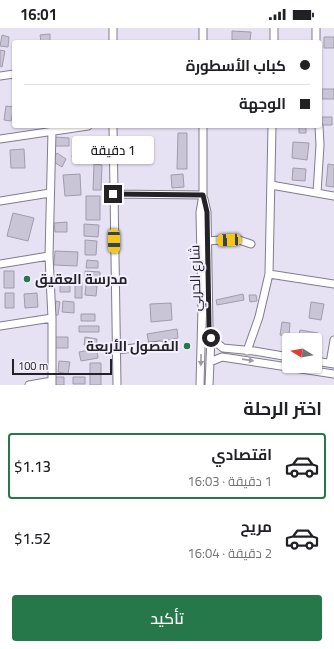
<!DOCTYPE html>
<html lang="ar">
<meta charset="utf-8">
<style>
:root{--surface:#fff;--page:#f6f6f6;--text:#202124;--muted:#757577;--line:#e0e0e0;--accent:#26784a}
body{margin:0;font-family:Georgia,Cairo,serif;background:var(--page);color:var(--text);direction:rtl;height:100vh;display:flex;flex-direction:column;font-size:15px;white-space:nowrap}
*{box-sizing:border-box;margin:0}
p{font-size:13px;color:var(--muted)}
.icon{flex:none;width:22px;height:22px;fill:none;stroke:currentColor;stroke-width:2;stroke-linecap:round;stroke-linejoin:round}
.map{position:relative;height:357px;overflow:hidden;direction:ltr}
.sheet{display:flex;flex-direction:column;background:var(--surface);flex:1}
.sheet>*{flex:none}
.hud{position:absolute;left:12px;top:12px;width:310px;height:88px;border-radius:4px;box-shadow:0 1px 3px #0004;direction:rtl;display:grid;align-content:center;height:88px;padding:0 12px;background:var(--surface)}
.needle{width:26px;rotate:281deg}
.buttons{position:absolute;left:282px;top:305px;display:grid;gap:8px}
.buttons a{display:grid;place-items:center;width:40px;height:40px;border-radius:4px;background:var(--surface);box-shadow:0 1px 3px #0004;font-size:20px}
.scale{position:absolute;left:12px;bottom:10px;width:100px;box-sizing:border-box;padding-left:4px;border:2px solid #242228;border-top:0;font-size:11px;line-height:14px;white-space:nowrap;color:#242228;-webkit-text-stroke:3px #f3effd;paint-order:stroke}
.end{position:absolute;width:18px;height:18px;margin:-9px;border:5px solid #242228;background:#fff;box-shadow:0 0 0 2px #fff}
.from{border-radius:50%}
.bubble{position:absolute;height:28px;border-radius:4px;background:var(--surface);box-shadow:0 1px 3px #0004;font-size:13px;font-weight:600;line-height:28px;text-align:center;direction:rtl}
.car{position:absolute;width:12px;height:24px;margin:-12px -6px;border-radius:5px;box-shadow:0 0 3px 1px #0007;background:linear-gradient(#f5c518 24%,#345 0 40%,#f5c518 0 76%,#345 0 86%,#f5c518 0)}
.hud b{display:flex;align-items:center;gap:14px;height:38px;font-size:15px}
.hud b+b{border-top:1px solid var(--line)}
.hud i{width:10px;height:10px;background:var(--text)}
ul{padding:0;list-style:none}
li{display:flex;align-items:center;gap:12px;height:66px;margin:0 8px 6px;padding:0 4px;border:2px solid transparent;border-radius:4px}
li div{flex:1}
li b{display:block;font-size:15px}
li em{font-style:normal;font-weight:600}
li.selected{border-color:var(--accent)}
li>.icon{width:36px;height:36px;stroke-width:1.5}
h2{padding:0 12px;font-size:18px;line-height:48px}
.button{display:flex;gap:8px;margin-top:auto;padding:8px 12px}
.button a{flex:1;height:46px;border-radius:4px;background:var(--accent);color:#fff;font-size:16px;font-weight:600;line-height:46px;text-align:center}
.status{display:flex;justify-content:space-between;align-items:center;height:28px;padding:0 20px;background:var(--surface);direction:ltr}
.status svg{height:11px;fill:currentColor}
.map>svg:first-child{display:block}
</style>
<div class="status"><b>16:01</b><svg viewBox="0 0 49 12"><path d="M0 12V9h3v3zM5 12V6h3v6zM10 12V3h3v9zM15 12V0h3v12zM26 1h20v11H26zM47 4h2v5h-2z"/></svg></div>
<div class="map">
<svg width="334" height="357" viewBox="0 0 334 357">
<rect width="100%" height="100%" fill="#e6e1f3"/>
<!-- building -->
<path fill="#cac5d6" stroke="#a19cad" d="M232 3 251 4 250 13 232 12Z
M50 6V14H41L40 7Z
M2 7 9 9 8 19 0 18Z
M324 9H334V20H324Z
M0 22 5 23 2 39 0 38Z
M322 61H334V71H322Z
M6 78 14 79 11 93 4 92Z
M322 89H332V97H322Z
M299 98H306V105H299Z
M178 105H187V141H177Z
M54 109 69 110V118H54Z
M293 114 309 115 307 132 292 130Z
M74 119 98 122 96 132 72 129Z
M24 121 25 140H11L10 122Z
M57 125 66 131 62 139 52 133Z
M94 136 102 137 101 162H93Z
M328 136 334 137V159L326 158Z
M293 140 306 141 305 153 292 152Z
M80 146 81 167 65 168 63 147Z
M183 146 184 159 172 160 171 147Z
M86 168H100V192H86Z
M13 185 34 190 28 213 7 208Z
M67 194V204H55L54 195Z
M84 196 99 197 98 209 84 208Z
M85 212 97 213 96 227H85Z
M55 223 78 224 77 238 54 237Z
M87 232 98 233V240H86Z
M4 243H14V260H4Z
M85 243 100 244V250H85Z
M75 254H82V270H75Z
M60 255H70V264H60Z
M86 257 97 258 96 268 85 267Z
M5 265H14V280H5Z
M37 265 38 279 25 280 24 266Z
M243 266 244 272 217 277 216 272Z
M249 267H256L257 273 250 274Z
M56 273 60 274 58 287H54Z
M63 273 74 274V285L62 284Z
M311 274 324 276 321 292 309 290Z
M171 275 172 292 151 294 150 276Z
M81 286H95V293H81Z
M282 294 290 295 289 308 280 307Z
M79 298H99V304H79Z
M177 301 178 310 149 316 147 306Z
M300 302 318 305 315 323V312H298Z
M54 309H68V320H53Z
M85 309 97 311 96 319 84 317Z
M97 321 98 330 81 333 79 324Z
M59 333 70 334 68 346 58 344Z
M90 335H101V357H90Z
M54 349H64V357H53Z
M73 349H85V356H73Z"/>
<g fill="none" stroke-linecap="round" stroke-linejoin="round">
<!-- minor casing -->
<g stroke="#817d8c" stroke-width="9">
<path id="minor" d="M113 0V14
M203 0V14
M316 0V14
M274 14V0
M0 48 14 46
M113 98 117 357
M272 98 269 246 334 256
M52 103 49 228 52 290V357
M0 111 88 98
M271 157 334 168
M317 165 320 117 319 98
M113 166 203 167
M204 171 207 184 209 299 211 310 209 357
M0 173 50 165
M207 213 236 211 251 216
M0 236 49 228
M0 298 52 290
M211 310 223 320 254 323 289 329
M116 322 160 317
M247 323 259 289 269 246
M315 333 334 336
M210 334 222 329 334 346
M330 335 334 312
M29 357 52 353
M200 357 202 279 200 184 203 167V98"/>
</g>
<!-- minor -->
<use href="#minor" stroke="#fff" stroke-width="7"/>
</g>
<!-- one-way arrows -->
<defs><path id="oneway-solid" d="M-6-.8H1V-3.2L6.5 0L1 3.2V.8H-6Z"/></defs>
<g fill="#9c9c9e">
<use href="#oneway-solid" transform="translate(201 332) rotate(91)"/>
<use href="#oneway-solid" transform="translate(248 332) rotate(8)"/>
</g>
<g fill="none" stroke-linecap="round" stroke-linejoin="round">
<!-- route -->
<path stroke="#242228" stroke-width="5" d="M113 166 203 167 207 184 209 299 211 310"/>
</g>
<!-- markers -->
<g fill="#26784a" stroke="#f3effd" stroke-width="1.5">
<circle cx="27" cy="251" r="4"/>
<circle cx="187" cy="318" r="4"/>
</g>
<g text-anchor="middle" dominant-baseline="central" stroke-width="4" stroke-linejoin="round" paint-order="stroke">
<!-- street labels -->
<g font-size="14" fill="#242228" stroke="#f3effd">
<text transform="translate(195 250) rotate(-91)">شارع الحربي</text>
</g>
<!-- poi labels -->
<g font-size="14" font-weight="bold" fill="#242228" stroke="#f3effd" text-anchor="start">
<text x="35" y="251">مدرسة العقيق</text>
<text x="179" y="318" text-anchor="end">الفصول الأربعة</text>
</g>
</g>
</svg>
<div class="buttons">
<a><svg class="needle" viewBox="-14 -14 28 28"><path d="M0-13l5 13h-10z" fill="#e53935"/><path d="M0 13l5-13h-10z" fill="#757577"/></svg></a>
</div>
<div class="scale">100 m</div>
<i class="end from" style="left:211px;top:310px"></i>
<i class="end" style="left:113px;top:166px"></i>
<div class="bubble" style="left:72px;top:108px;width:82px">1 دقيقة</div>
<i class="car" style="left:229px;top:212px;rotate:267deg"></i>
<i class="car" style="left:114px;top:213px;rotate:179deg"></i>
<div class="hud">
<b><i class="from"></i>كباب الأسطورة</b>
<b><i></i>الوجهة</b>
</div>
</div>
<section class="sheet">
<h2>اختر الرحلة</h2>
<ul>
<li class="selected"><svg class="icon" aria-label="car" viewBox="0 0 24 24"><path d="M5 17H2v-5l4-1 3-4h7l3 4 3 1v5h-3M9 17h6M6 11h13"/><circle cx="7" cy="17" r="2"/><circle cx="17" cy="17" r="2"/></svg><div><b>اقتصادي</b><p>1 دقيقة · 16:03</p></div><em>$1.13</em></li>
<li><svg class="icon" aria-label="car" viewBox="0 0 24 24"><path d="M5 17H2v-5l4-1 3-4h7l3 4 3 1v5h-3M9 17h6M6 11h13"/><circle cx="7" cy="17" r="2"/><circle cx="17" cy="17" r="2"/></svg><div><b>مريح</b><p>2 دقيقة · 16:04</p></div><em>$1.52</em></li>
</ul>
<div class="button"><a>تأكيد</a></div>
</section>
